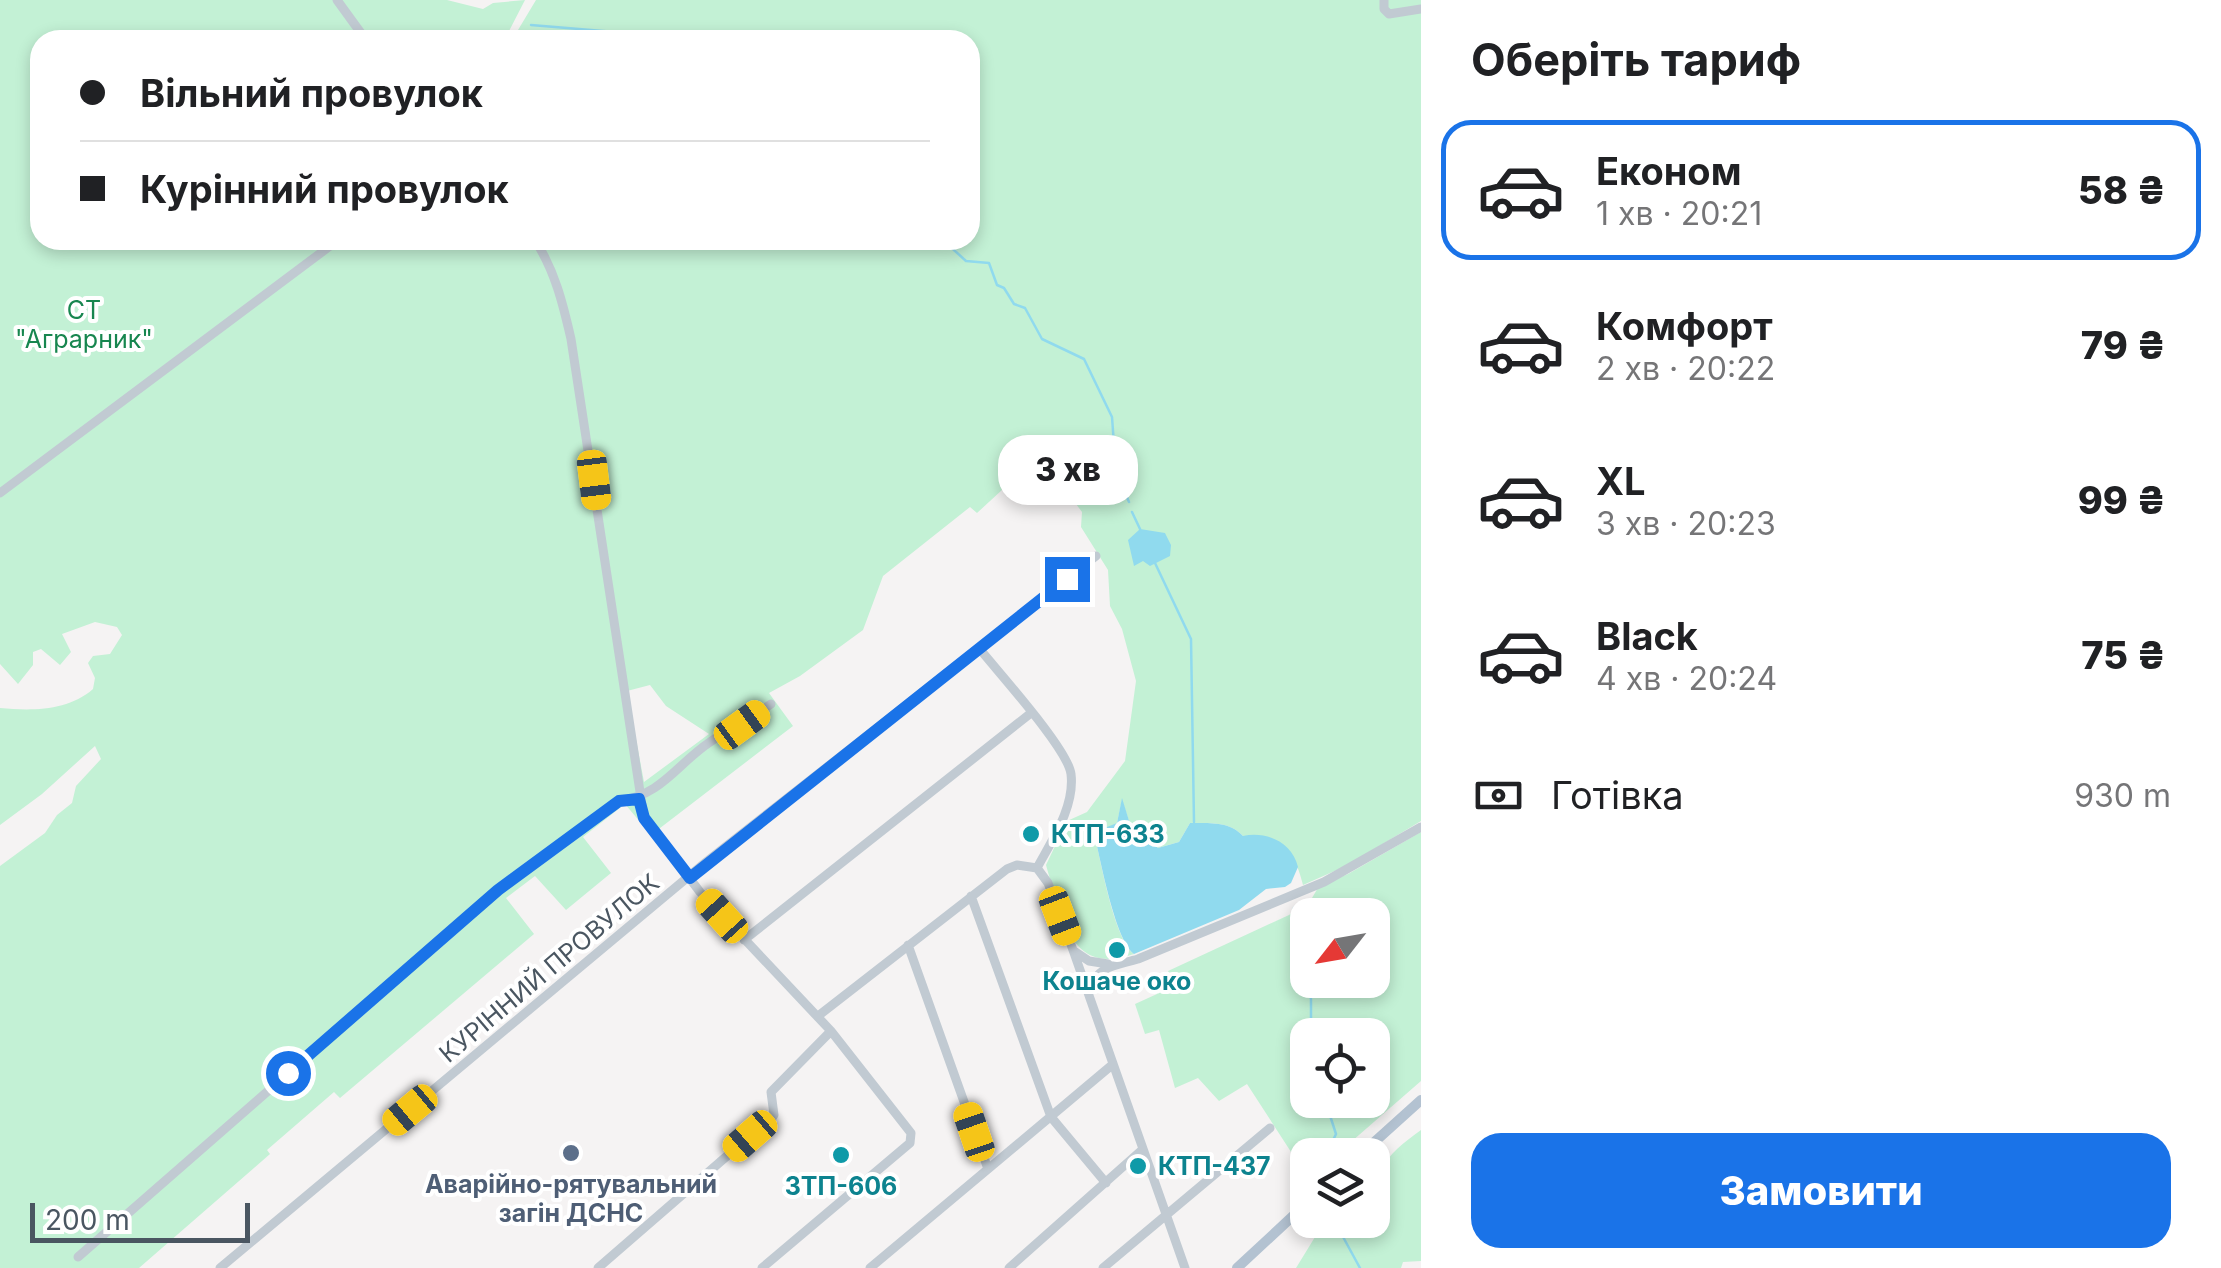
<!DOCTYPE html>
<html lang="uk">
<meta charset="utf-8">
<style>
:root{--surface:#fff;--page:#f6f6f6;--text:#202124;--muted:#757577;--line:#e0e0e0;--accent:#1a73e8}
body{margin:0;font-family:Inter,sans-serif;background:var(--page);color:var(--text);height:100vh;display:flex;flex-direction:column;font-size:38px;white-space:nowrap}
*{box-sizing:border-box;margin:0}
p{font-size:32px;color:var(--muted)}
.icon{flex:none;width:55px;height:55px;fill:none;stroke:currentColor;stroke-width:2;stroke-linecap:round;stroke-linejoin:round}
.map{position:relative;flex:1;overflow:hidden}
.details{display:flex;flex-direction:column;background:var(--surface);width:800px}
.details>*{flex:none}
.banner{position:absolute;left:30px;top:30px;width:950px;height:220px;border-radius:30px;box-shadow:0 5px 15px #0003;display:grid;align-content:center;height:220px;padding:0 50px;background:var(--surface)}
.needle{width:65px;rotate:239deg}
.controls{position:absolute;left:1290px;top:898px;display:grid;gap:20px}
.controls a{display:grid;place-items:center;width:100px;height:100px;border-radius:20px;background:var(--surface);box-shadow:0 5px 15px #0003;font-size:50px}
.scale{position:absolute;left:30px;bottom:25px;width:220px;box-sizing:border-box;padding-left:10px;border:5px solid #4a5661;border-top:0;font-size:28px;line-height:35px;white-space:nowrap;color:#4a5661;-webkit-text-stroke:8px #fff;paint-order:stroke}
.end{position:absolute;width:45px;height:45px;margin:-22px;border:12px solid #1a73e8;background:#fff;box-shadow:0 0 0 5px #fff}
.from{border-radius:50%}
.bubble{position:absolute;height:70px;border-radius:30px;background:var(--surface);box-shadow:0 5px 15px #0003;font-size:32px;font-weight:800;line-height:70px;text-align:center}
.car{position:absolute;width:30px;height:60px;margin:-30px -15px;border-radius:12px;box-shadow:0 0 8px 2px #0007;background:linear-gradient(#f5c518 24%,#345 0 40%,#f5c518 0 76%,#345 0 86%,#f5c518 0)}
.banner b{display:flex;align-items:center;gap:35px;height:95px;font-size:38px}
.banner b+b{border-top:2px solid var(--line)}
.banner i{width:25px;height:25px;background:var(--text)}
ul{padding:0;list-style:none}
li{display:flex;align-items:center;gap:30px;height:140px;margin:0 20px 15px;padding:0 30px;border:5px solid transparent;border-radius:30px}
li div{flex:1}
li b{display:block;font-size:38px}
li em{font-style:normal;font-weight:800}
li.on{border-color:var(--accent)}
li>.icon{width:90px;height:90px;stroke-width:1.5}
h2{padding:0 50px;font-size:45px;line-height:120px}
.pay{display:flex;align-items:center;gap:25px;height:110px;padding:0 50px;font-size:38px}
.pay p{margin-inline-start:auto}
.button{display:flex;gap:20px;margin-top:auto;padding:20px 50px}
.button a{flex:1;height:115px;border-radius:30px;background:var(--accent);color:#fff;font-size:40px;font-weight:800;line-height:115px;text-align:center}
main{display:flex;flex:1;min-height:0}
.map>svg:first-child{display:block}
</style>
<main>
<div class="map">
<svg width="1421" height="1268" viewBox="0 0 1421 1268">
<rect width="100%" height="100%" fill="#f5f3f3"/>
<!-- green -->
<path fill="#c3f1d5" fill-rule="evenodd" d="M0 0H447L483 9 493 3 525 0 506 37 509 40H40V240H970V40H512L536 0H1421V821L1346 866 1303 885C1293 846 1283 838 1243 836 1230 821 1208 823 1190 823L1179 842 1158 848 1131 827 1122 800 1117 823 1096 842C1102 867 1115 940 1134 954 1127 956 1118 959 1110 959 1065 961 1056 898 1046 865L1067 821 1087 812 1125 761 1136 681 1122 629 1110 606 1108 570 1081 527 1082 512 1070 496 1059 505 1026 468 977 513 970 507 883 576 863 630 800 676 769 693 793 726 651 835 625 804 583 837 611 873 566 910 535 876 506 898 534 934 340 1098 334 1092 267 1150 270 1154 139 1268H0V866L45 833 57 815 72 803 76 786 101 759 95 746 42 794 0 825V708C32 711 68 711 93 689L95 678 88 663 93 656 110 654 122 635 117 627 95 622 62 634 71 652 60 665 41 649 33 652V665L18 684 0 664ZM650 685 666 706 709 734 644 782 627 691Z
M1421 832V1081L1336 1155H1308L1307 1171 1304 1172 1247 1084 1219 1101 1198 1078 1175 1088 1159 1030 1145 1034 1135 1004 1157 994 1153 986 1158 982 1163 985 1174 983 1168 971 1289 915 1312 898 1319 886 1348 874ZM1308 915H1372V980H1308ZM1308 1035H1372V1100H1308Z
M1421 1130V1261L1403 1262 1401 1268H1296L1315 1237 1301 1222 1307 1217 1308 1220H1372C1372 1173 1383 1157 1421 1130Z"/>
<!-- water -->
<path fill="#90daee" d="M1140 529 1165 533 1171 545 1170 556 1150 566 1143 561 1134 566 1128 540Z
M1122 798 1131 827 1158 848 1179 842 1190 823C1208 823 1230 821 1243 836 1266 831 1292 842 1298 867L1291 883 1285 887 1266 889 1239 910 1134 954C1116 941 1102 867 1096 842L1097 831 1117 823Z"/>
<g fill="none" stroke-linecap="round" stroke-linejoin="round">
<!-- stream -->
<path stroke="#90daee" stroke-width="2.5" d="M531 25 627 33 634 40
M943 240 966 261 989 263 997 285 1004 288 1014 304 1025 308 1042 339 1084 359 1112 417 1116 472 1129 502
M1132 512 1140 529
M1155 563 1191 639 1194 822
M1294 908 1296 950 1311 999V1035
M1325 1100 1336 1134 1326 1155
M1345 1220 1342 1235 1360 1268"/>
<!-- minor -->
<path stroke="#c1cad2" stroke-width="9" d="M337 0 366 40
M1384 0V9L1389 14 1421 9
M535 240C555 271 563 304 571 339L644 818 700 892 831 1031 911 1133 910 1143 762 1268
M0 493 338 240
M979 648C998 672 1068 749 1071 774 1075 807 1052 840 1037 868
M1037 868 1048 883 1073 950 1185 1268
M971 896 1051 1117 1106 1183
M744 940 1031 713
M908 945 988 1169
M1074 951 1089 961 1108 964
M1088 990C1099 965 1114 966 1138 959L1324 882 1421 827
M818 1016 1007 869 1017 865 1037 868
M78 1257 499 889 619 801C662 795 677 764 710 742 730 728 751 718 771 704
M220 1268 706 862 1096 556
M598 1268 750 1136 765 1128 774 1115 771 1092 831 1031
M870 1268 1112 1065
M1009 1268 1143 1149
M1103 1268 1270 1128"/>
<!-- major -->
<path stroke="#b3c2d1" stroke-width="10" d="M1360 1155 1421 1100
M1237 1268 1308 1202"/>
</g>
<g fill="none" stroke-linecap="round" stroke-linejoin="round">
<!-- route -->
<path stroke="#1a73e8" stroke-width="12" d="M288 1073 498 890 619 801 639 799 644 818 690 878 1067 579"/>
</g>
<!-- markers -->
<g fill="#0f9aa8" stroke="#fff" stroke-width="4">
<circle cx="1031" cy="834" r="10"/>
<circle cx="1117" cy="950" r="10"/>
<circle cx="841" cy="1155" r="10"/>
<circle cx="1138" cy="1166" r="10"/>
</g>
<circle fill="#5c6f8a" stroke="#fff" stroke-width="4" cx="571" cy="1153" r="10"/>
<g text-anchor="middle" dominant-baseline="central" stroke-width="8" stroke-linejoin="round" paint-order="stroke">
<!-- park labels -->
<g font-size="25" fill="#17864f" stroke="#fff">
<text x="84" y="310">СТ<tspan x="84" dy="29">"Аграрник"</tspan></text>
</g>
<!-- culture labels -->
<g font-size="25" font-weight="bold" fill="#0d838f" stroke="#fff" text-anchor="start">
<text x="1051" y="834">КТП-633</text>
<text x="1117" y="981" text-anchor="middle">Кошаче око</text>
<text x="1158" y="1166">КТП-437</text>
<text x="841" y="1186" text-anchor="middle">ЗТП-606</text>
</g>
<!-- street labels -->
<g font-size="25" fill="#4a5661" stroke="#fff">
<text transform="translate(549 968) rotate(-40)">КУРІННИЙ ПРОВУЛОК</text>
</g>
<!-- service labels -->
<g font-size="25" font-weight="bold" fill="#4e5e75" stroke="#fff">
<text x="571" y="1184">Аварійно-рятувальний<tspan x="571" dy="29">загін ДСНС</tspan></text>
</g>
</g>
</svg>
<div class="controls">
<a><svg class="needle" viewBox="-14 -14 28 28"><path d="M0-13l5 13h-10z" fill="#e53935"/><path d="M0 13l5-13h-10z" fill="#757577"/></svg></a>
<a><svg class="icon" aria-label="locate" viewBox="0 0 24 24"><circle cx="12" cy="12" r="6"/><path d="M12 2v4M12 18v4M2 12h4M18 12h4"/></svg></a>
<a><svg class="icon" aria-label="layers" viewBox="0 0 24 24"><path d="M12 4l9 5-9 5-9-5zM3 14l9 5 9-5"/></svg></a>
</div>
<div class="scale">200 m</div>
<i class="end from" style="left:288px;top:1073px"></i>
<i class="end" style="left:1067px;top:579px"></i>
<div class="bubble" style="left:998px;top:435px;width:140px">3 хв</div>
<i class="car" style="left:594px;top:480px;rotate:173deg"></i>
<i class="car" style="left:742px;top:725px;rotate:54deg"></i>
<i class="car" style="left:722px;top:916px;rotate:318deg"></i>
<i class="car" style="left:1060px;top:916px;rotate:159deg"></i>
<i class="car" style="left:410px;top:1110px;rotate:230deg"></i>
<i class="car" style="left:974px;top:1132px;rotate:341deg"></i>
<i class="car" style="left:750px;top:1136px;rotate:229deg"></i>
<div class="banner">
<b><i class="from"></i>Вільний провулок</b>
<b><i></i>Курінний провулок</b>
</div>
</div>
<section class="details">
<h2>Оберіть тариф</h2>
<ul>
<li class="on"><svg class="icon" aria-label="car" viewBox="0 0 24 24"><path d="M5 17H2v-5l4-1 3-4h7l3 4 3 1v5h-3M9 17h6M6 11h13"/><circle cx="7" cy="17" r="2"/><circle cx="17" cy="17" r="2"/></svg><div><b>Економ</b><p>1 хв · 20:21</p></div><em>58 ₴</em></li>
<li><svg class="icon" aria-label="car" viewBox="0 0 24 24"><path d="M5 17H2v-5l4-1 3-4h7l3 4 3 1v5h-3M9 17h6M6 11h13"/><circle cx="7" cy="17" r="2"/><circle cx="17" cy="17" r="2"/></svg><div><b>Комфорт</b><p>2 хв · 20:22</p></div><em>79 ₴</em></li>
<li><svg class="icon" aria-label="car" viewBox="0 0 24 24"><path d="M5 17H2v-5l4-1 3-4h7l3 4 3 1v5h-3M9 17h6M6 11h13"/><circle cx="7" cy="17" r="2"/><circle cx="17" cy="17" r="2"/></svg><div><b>XL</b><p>3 хв · 20:23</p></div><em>99 ₴</em></li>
<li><svg class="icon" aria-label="car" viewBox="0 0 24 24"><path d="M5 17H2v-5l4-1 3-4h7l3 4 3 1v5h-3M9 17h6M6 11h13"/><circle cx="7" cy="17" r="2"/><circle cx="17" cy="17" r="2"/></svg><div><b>Black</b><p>4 хв · 20:24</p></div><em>75 ₴</em></li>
</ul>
<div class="pay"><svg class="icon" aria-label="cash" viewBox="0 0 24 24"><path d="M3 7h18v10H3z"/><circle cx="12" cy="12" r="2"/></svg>Готівка<p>930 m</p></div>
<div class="button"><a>Замовити</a></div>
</section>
</main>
